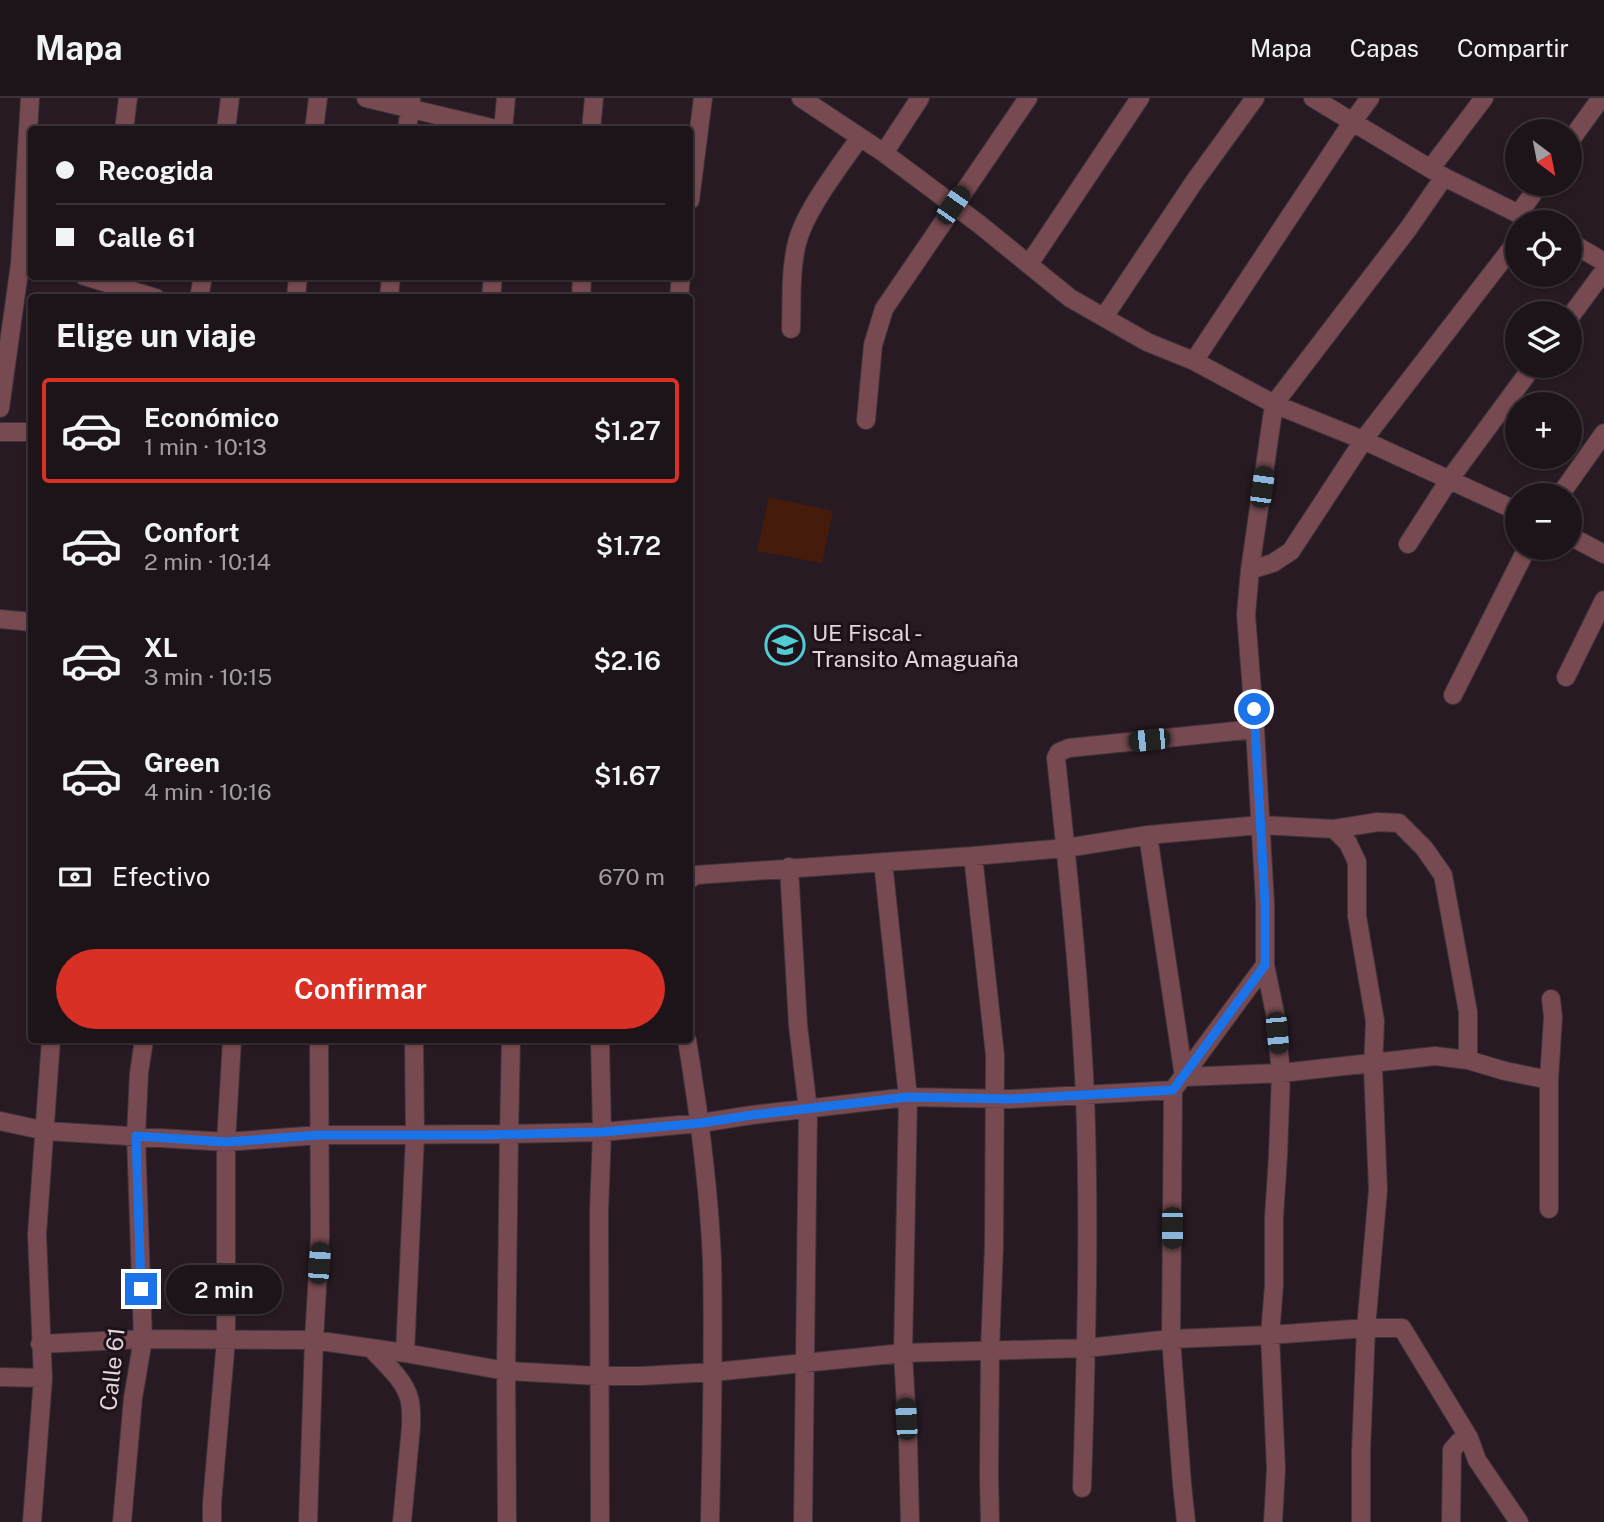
<!DOCTYPE html>
<html lang="es">
<meta charset="utf-8">
<style>
:root{--surface:#1d141a;--page:#2a2127;--text:#f1f3f6;--muted:#a09ea2;--line:#3b3339;--accent:#d93025}
body{margin:0;font-family:"Public Sans",sans-serif;background:var(--page);color:var(--text);height:100vh;display:flex;flex-direction:column;font-size:26px;white-space:nowrap}
*{box-sizing:border-box;margin:0}
p{font-size:23px;color:var(--muted)}
.icon{flex:none;width:38px;height:38px;fill:none;stroke:currentColor;stroke-width:2;stroke-linecap:round;stroke-linejoin:round}
.map{position:relative;flex:1;overflow:hidden}
.panel{position:absolute;left:28px;top:196px;width:665px;height:749px;display:flex;flex-direction:column;background:var(--surface);border-radius:7px;box-shadow:0 2px 5px #0004,0 0 0 2px var(--line)}
.panel>*{flex:none}
.top-card{position:absolute;left:28px;top:28px;width:665px;height:154px;border-radius:7px;box-shadow:0 2px 5px #0004,0 0 0 2px var(--line);display:grid;align-content:center;height:154px;padding:0 28px;background:var(--surface)}
.needle{width:46px;rotate:148deg}
.tools{position:absolute;left:1505px;top:21px;display:grid;gap:14px}
.tools a{display:grid;place-items:center;width:77px;height:77px;border-radius:50%;background:var(--surface);box-shadow:0 2px 5px #0004,0 0 0 2px var(--line);font-size:35px}
.end{position:absolute;width:32px;height:32px;margin:-16px;border:9px solid #1a73e8;background:#fff;box-shadow:0 0 0 4px #fff}
.from{border-radius:50%}
.bubble{position:absolute;height:49px;border-radius:24px;background:var(--surface);box-shadow:0 2px 5px #0004,0 0 0 2px var(--line);font-size:23px;font-weight:600;line-height:49px;text-align:center}
.car{position:absolute;width:21px;height:42px;margin:-21px -10px;border-radius:9px;box-shadow:0 0 5px 2px #0007;background:linear-gradient(#222 24%,#8ab4d8 0 40%,#222 0 76%,#8ab4d8 0 86%,#222 0)}
.top-card b{display:flex;align-items:center;gap:24px;height:66px;font-size:26px}
.top-card b+b{border-top:2px solid var(--line)}
.top-card i{width:18px;height:18px;background:var(--text)}
ul{padding:0;list-style:none}
li{display:flex;align-items:center;gap:21px;height:105px;margin:0 14px 10px;padding:0 14px;border:4px solid transparent;border-radius:7px}
li div{flex:1}
li b{display:block;font-size:26px}
li em{font-style:normal;font-weight:600}
li.selected{border-color:var(--accent)}
li>.icon{width:63px;height:63px;stroke-width:1.5}
h2{padding:0 28px;font-size:32px;line-height:84px}
.pay{display:flex;align-items:center;gap:18px;height:77px;padding:0 28px;font-size:26px}
.pay p{margin-inline-start:auto}
.primary-button{display:flex;gap:14px;margin-top:auto;padding:14px 28px}
.primary-button a{flex:1;height:80px;border-radius:42px;background:var(--accent);color:#fff;font-size:28px;font-weight:600;line-height:80px;text-align:center}
header{display:flex;align-items:center;gap:42px;box-sizing:border-box;height:98px;padding:0 35px;background:var(--surface);border-bottom:2px solid var(--line)}
header strong{font-size:33px}
nav{display:flex;gap:38px;margin-inline-start:auto;font-size:24px}
.map>svg:first-child{display:block}
</style>
<header>
<strong>Mapa</strong>
<nav><a>Mapa</a><a>Capas</a><a>Compartir</a></nav>
</header>
<div class="map">
<svg width="1604" height="1424" viewBox="0 0 1604 1424">
<rect width="100%" height="100%" fill="#271a22"/>
<!-- green -->
<path fill="#451b0b" d="M769 399 833 413 822 465 757 453Z"/>
<g fill="none" stroke-linecap="round" stroke-linejoin="round">
<!-- minor casing -->
<g stroke="#41343c" stroke-width="20">
<path id="minor" d="M366 0 500 32
M801 0 884 55 979 126 1070 200 1147 244 1194 263 1274 306 1363 342 1517 413
M1313 0 1444 79 1535 124
M124 32 128 0
M226 32 230 0
M314 32 318 0
M407 32 411 0
M503 32 506 0
M591 32 594 0
M1570 43 1601 0
M884 55 920 0
M1431 70 1484 0
M690 102 703 0
M1519 115 1540 86
M1570 144 1604 164
M1029 166 1140 0
M84 178 156 200
M199 200 203 178
M296 200 298 178
M389 200 391 178
M491 200 493 178
M581 200 582 178
M679 200 681 178
M1104 219 1194 84 1255 0
M1570 219 1604 173
M791 231C792 202 790 173 797 145 805 112 841 67 860 39
M1194 263 1353 23 1370 0
M0 310 20 166 30 0
M866 322 873 247 884 211 1028 0
M0 334H32
M1560 397 1604 335
M1570 438 1604 456
M1408 446 1449 382 1533 268
M1250 472 1273 465 1291 453 1367 337 1517 143
M0 521 32 524
M1566 579 1604 502
M1453 597 1527 450
M1334 731 1348 745 1357 764V818L1375 923 1373 970 1378 1092 1366 1230 1361 1354V1424
M1148 737 1184 979 1281 975 1435 958 1468 962
M973 758 995 957 994 1147 990 1252 989 1377 990 1424
M883 764 908 999 903 1255 908 1343 910 1424
M789 769 798 927 808 1012 803 1424
M690 781 696 777 973 758 1066 750 1148 737 1260 727 1334 731 1378 724 1399 725 1424 750 1443 777 1468 914V962L1505 973 1549 982
M600 942 602 1034 599 1113 600 1424
M687 942C699 1015 709 1089 712 1163 714 1250 712 1337 710 1424
M0 1023 46 1033 226 1044 319 1037 509 1036 602 1034 701 1025 752 1017 908 999 1011 1001 1173 992
M1549 1111V982L1553 919 1551 901
M40 1246 143 1241 314 1242 405 1255 506 1273 599 1278H640L714 1274 903 1255 1087 1250 1171 1241 1270 1237 1366 1230H1402L1469 1340 1477 1362 1519 1424
M371 1250C384 1265 404 1281 409 1300 412 1309 411 1319 411 1329L402 1424
M405 1255 415 1038 414 942
M0 1279 43 1280
M1082 1390C1086 1259 1090 1129 1085 998 1080 885 1068 773 1056 660L1059 654 1069 650 1255 631
M32 1424 43 1280 37 1136 51 942
M122 1424 133 1300 143 1241 136 1038 139 975 144 942
M212 1424V1405L226 1242V1044L232 942
M308 1424 314 1242 320 1139 319 942
M507 1424 506 1273 509 1036 511 942
M1186 1424 1182 1386 1171 1241 1173 992 1265 867
M1273 1424 1276 1371 1270 1237 1274 1187V1119L1278 1058 1281 975 1275 915 1265 867V805L1255 631 1246 517 1250 472 1274 306 1408 131 1444 79
M1451 1424 1452 1352 1459 1344 1469 1340"/>
</g>
<!-- minor -->
<use href="#minor" stroke="#764a50" stroke-width="18"/>
</g>
<g fill="none" stroke-linecap="round" stroke-linejoin="round">
<!-- route -->
<path stroke="#1a73e8" stroke-width="9" d="M141 1191 136 1038 226 1044 319 1037H485L603 1034 701 1025 752 1017 908 999 1012 1001 1173 992 1265 867V805L1254 611"/>
</g>
<!-- icons -->
<defs>
<g id="school-ring" transform="scale(2.0125)"><circle r="9.5" fill="#1e1119" stroke="#51ccd3" stroke-width="1.5"/><path d="M0-5L7-2L0 1L-7-2ZM-4 1L0 2.5L4 1V4Q0 6-4 4Z" fill="#51ccd3"/></g>
</defs>
<g fill-rule="evenodd">
<use href="#school-ring" x="785" y="547"/>
</g>
<g text-anchor="middle" dominant-baseline="central" stroke-width="6" stroke-linejoin="round" paint-order="stroke">
<!-- poi labels -->
<g font-size="23" fill="#dfd6db" stroke="#1e1119" text-anchor="start">
<text x="812" y="534">UE Fiscal -<tspan x="812" dy="26">Transito Amaguaña</tspan></text>
</g>
<!-- street labels -->
<g font-size="23" fill="#dfd6db" stroke="#1e1119">
<text transform="translate(112 1271) rotate(-84)">Calle 61</text>
</g>
</g>
</svg>
<div class="tools">
<a><svg class="needle" viewBox="-14 -14 28 28"><path d="M0-13l5 13h-10z" fill="#e53935"/><path d="M0 13l5-13h-10z" fill="#a09ea2"/></svg></a>
<a><svg class="icon" aria-label="locate" viewBox="0 0 24 24"><circle cx="12" cy="12" r="6"/><path d="M12 2v4M12 18v4M2 12h4M18 12h4"/></svg></a>
<a><svg class="icon" aria-label="layers" viewBox="0 0 24 24"><path d="M12 4l9 5-9 5-9-5zM3 14l9 5 9-5"/></svg></a>
<a>+</a>
<a>−</a>
</div>
<i class="end from" style="left:1254px;top:611px"></i>
<i class="end" style="left:141px;top:1191px"></i>
<div class="bubble" style="left:166px;top:1167px;width:116px">2 min</div>
<i class="car" style="left:953px;top:107px;rotate:35deg"></i>
<i class="car" style="left:1262px;top:389px;rotate:8deg"></i>
<i class="car" style="left:1149px;top:642px;rotate:264deg"></i>
<i class="car" style="left:1277px;top:935px;rotate:175deg"></i>
<i class="car" style="left:1172px;top:1130px;rotate:180deg"></i>
<i class="car" style="left:319px;top:1165px;rotate:4deg"></i>
<i class="car" style="left:906px;top:1321px;rotate:357deg"></i>
<div class="top-card">
<b><i class="from"></i>Recogida</b>
<b><i></i>Calle 61</b>
</div>
<section class="panel">
<h2>Elige un viaje</h2>
<ul>
<li class="selected"><svg class="icon" aria-label="car" viewBox="0 0 24 24"><path d="M5 17H2v-5l4-1 3-4h7l3 4 3 1v5h-3M9 17h6M6 11h13"/><circle cx="7" cy="17" r="2"/><circle cx="17" cy="17" r="2"/></svg><div><b>Económico</b><p>1 min · 10:13</p></div><em>$1.27</em></li>
<li><svg class="icon" aria-label="car" viewBox="0 0 24 24"><path d="M5 17H2v-5l4-1 3-4h7l3 4 3 1v5h-3M9 17h6M6 11h13"/><circle cx="7" cy="17" r="2"/><circle cx="17" cy="17" r="2"/></svg><div><b>Confort</b><p>2 min · 10:14</p></div><em>$1.72</em></li>
<li><svg class="icon" aria-label="car" viewBox="0 0 24 24"><path d="M5 17H2v-5l4-1 3-4h7l3 4 3 1v5h-3M9 17h6M6 11h13"/><circle cx="7" cy="17" r="2"/><circle cx="17" cy="17" r="2"/></svg><div><b>XL</b><p>3 min · 10:15</p></div><em>$2.16</em></li>
<li><svg class="icon" aria-label="car" viewBox="0 0 24 24"><path d="M5 17H2v-5l4-1 3-4h7l3 4 3 1v5h-3M9 17h6M6 11h13"/><circle cx="7" cy="17" r="2"/><circle cx="17" cy="17" r="2"/></svg><div><b>Green</b><p>4 min · 10:16</p></div><em>$1.67</em></li>
</ul>
<div class="pay"><svg class="icon" aria-label="cash" viewBox="0 0 24 24"><path d="M3 7h18v10H3z"/><circle cx="12" cy="12" r="2"/></svg>Efectivo<p>670 m</p></div>
<div class="primary-button"><a>Confirmar</a></div>
</section>
</div>
